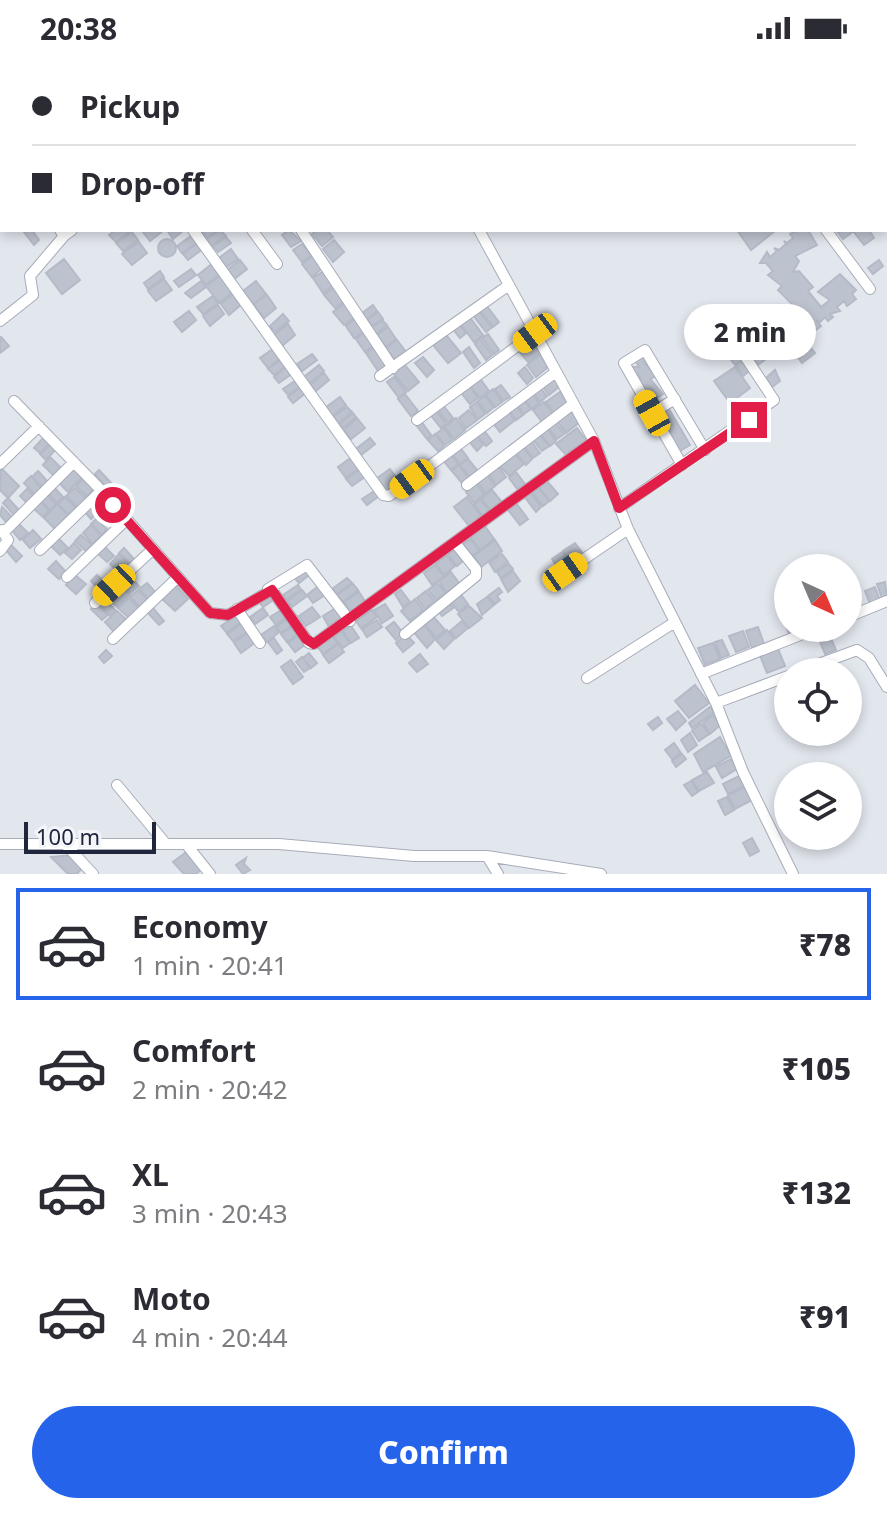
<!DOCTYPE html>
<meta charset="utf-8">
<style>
:root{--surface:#fff;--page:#f7f7f7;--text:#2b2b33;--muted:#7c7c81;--line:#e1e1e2;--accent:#2563eb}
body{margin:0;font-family:"Noto Sans",sans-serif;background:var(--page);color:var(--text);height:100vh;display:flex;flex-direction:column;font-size:30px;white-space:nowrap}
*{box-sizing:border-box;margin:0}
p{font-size:26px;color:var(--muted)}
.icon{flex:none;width:44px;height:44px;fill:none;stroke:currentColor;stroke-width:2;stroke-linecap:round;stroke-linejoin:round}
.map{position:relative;height:818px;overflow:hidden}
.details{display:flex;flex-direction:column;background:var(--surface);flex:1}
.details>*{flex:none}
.guide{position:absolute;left:0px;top:0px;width:888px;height:176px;box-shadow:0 4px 12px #0003;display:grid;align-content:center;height:176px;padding:0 32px;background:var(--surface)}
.needle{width:52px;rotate:136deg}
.tools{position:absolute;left:774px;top:498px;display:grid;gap:16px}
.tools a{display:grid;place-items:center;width:88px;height:88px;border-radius:50%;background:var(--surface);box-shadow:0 4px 12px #0003;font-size:40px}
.scale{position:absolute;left:24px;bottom:20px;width:132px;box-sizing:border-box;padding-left:8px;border:4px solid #21263f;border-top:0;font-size:22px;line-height:28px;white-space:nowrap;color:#21263f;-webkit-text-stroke:6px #f3f5f9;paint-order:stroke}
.end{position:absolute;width:36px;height:36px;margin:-18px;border:10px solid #e11d48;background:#fff;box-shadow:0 0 0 4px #fff}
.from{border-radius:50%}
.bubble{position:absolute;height:56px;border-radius:28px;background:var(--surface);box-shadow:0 4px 12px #0003;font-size:26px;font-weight:800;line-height:56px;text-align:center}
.car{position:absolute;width:24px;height:48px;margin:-24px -12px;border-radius:10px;box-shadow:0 0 6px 2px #0007;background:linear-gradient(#f5c518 24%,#345 0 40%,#f5c518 0 76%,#345 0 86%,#f5c518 0)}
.guide b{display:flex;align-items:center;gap:28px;height:76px;font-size:30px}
.guide b+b{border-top:2px solid var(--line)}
.guide i{width:20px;height:20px;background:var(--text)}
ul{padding:14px 0 0;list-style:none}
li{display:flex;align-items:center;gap:24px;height:112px;margin:0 16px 12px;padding:0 16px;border:4px solid transparent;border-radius:0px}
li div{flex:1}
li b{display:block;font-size:30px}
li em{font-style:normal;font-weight:800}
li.selected{border-color:var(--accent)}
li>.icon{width:72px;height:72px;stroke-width:1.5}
.primary-button{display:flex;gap:16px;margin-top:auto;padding:16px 32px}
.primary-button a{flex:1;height:92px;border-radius:48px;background:var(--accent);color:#fff;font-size:32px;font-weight:800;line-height:92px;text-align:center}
.status{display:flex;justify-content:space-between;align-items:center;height:56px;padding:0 40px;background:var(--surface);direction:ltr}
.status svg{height:22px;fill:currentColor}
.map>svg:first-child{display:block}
</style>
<div class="status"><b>20:38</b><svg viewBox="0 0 49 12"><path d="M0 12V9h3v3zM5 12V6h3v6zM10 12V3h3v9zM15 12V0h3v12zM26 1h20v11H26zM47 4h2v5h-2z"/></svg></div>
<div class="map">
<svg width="887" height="818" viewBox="0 0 887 818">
<rect width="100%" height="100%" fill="#e2e6ed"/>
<!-- building -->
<path fill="#bdc3ce" stroke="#b4bac7" stroke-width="2" d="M800 0H848L849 2H798Z
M2 20V55L0 56V22Z
M32 174 39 184 34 189 24 176Z
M115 174H132L116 186 109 179Z
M146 174H164L150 185 143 176Z
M167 174H184L173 183Z
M201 174H218L207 182Z
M220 174 226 180 212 189 207 183Z
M289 174 301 185 291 191 282 179Z
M317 174H327L333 181 322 190 312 178Z
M737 174H776L751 194Z
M799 174H808L817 189 795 200 799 205 793 216 799 215 813 231 808 235 821 251 830 244 818 236 840 218 856 234 852 238 856 243 847 250 844 245 837 251 840 255 830 258 833 261 828 265 825 261 820 266 816 264 821 270 816 274 811 273 807 268 810 266 778 234 782 230 768 219 773 215 766 207H760L767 196 770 201 777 195 774 192 779 194 786 188 784 185 787 187 793 182 790 178Z
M836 174H855L843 183Z
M858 174H869L874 182 864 189 854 176Z
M132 176 138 184 123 195 116 187Z
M194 178 199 185 182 197 177 190Z
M226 181 231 187 218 196 213 190Z
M158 192a9 9 0 1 1 18 0a9 9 0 1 1-18 0Z
M334 184 344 196 333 206 323 193Z
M139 186 147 197 132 209 122 198Z
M199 186 204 192 188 204 183 198Z
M302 188 311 199 302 206 293 194Z
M231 193 238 203 225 212 219 202Z
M313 200 322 212 312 221 302 208Z
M64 203 80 224 62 238 46 217Z
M240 204 247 213 233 224 226 215Z
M879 204 883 210 873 218 868 212Z
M213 207 221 217 206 229 198 219Z
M191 213 196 219 179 231 174 225Z
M325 214 335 228 323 237 313 222Z
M160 215 164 221 148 233 144 227Z
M221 219 233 236 219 247 206 230Z
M164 223 172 234 156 245 148 235Z
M201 225 206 231 191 242 185 237Z
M256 225 266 238 253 248 243 235Z
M336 230 346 244 335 252 324 239Z
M235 236 243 247 229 259 221 248Z
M267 239 276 252 264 262 254 248Z
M213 240 218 247 203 258 197 251Z
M345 247 356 260 344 269 333 256Z
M218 249 224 258 210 270 203 260Z
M373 249 377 255 366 264 361 258Z
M486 249 499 266 493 271 479 254Z
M478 254 492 271 486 276 472 258Z
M189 255 196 264 182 276 174 266Z
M736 255 748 275 741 281 727 262Z
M378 256 383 263 372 270 367 264Z
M283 258 289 265 275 276 270 270Z
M469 260 483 279 474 286 460 267Z
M355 263 364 275 354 282 346 270Z
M382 264 387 269 376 278 371 272Z
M288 268 295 279 282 290 274 279Z
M459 268 466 277 460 282 452 272Z
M388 271 396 283 386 291 377 279Z
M365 276 374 289 365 296 356 283Z
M488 278 499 294 494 298 482 282Z
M446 279 461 297 448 307 433 289Z
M752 279 760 290 752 297 745 284Z
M1 281 9 290 0 297V282Z
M480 283 492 299 486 304 475 288Z
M530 283 540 297 528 306 516 292Z
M804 283 815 297 802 307 792 293Z
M397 284 407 297 396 305 386 293Z
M375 291 389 309 380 318 366 297Z
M469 291 480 307 474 312 463 296Z
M274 292 281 301 268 312 260 302Z
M739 294 745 302 735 309 728 300Z
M761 294 766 303 758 309 753 300Z
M312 298 317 304 302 315 297 308Z
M646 298 649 304 644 306 656 320 650 323 663 338 650 346 636 326 641 323 638 318 634 320 629 311H639L635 304Z
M540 299 548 311 536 321 527 309Z
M423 301 434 314 427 321 415 307Z
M746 302 753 312 743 320 736 309Z
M282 303 287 309 274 319 268 313Z
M404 308 419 326 408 335 394 318Z
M319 309 324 315 309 328 304 321Z
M287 310 293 317 279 327 274 321Z
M525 311 533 322 527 328 518 317Z
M735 311 750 332 730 347 714 325Z
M775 314 780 325 772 331 766 322Z
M324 317 329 324 316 335 310 329Z
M553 320 560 330 549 339 541 328Z
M394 321 406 336 399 342 387 326Z
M479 321 489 335 480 342 469 328Z
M298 323 302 329 288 339 283 333Z
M468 328 478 342 470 348 459 334Z
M501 329 510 341 503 345 495 333Z
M302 330 307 336 293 347 288 341Z
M539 330 547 340 540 346 532 336Z
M493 333 502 346 495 351 486 339Z
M531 336 539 347 532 353 524 342Z
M560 336 567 347 554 357 546 346Z
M405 338 418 355 411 360 398 343Z
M485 340 494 351 487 357 478 345Z
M340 341 346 349 332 360 325 352Z
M523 343 531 353 524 358 516 348Z
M477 346 485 358 478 363 470 351Z
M544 346 553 358 542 366 533 354Z
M442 348 453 362 448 367 436 352Z
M515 348 523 359 516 364 508 353Z
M347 351 352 356 338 367 333 361Z
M435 353 446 368 441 372 429 357Z
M669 353 690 389 678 396 665 378 670 375 668 370 659 366 665 363 664 355Z
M469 354 477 364 466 372 459 362Z
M507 354 515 364 500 376 492 366Z
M572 354 581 365 566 377 557 365Z
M353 357 356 361 343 372 340 368Z
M357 362 365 372 351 383 344 374Z
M456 362 465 374 454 383 445 371Z
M421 365 431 379 427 383 416 369Z
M555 366 564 378 557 383 548 372Z
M444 372 452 384 445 389 436 378Z
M577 372 586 384 566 399 556 388Z
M483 373 492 385 486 390 476 378Z
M547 373 556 385 550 390 540 378Z
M435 378 444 390 438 395 428 384Z
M475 378 483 389 477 395 468 384Z
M539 378 549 390 542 395 533 384Z
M46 379 52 385 40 397 34 392Z
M370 382 375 388 361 399 356 393Z
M531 385 540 397 533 402 524 391Z
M52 387 57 392 46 404 40 398Z
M459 390 468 402 460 408 451 396Z
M523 391 532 403 526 409 516 397Z
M450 397 458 408 451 414 442 403Z
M515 398 524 408 509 420 500 410Z
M50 401 61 412 53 419 43 409Z
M352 401 359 412 346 422 338 411Z
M468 403 477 414 470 421 460 409Z
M459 409 468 422 462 427 452 415Z
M73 410 84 419 68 436 58 426Z
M498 410 506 421 496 429 488 417Z
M1 412 19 430 8 442 0 434Z
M360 413 366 420 352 430 346 423Z
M390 413 400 427 386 438 376 423Z
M99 414 115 431 110 435 95 418Z
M38 415 48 426 42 431 32 421Z
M516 416 525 428 518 434 509 422Z
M486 418 495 430 486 437 476 425Z
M31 420 41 432 35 439 24 427Z
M85 421 96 431 87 440 76 430Z
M546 424 558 438 550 445 538 430Z
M476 428 484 438 474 447 466 436Z
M53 430 63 441 57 447 47 436Z
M537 430 549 445 543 450 531 435Z
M75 432 86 442 78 451 66 440Z
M27 433 34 440 27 447 20 440Z
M376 434 380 439 367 449 362 443Z
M492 434 501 445 491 454 481 443Z
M530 436 541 451 536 456 524 440Z
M45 437 56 448 50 454 39 443Z
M99 440 107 449 91 463 83 454Z
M65 441 76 452 69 459 58 448Z
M467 441 482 462 470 471 454 451Z
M8 442 19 454 14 459 3 447Z
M480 443 489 454 483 460 474 449Z
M39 444 49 454 43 461 32 451Z
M516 447 528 463 520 469 508 454Z
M57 448 68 459 55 473 44 462Z
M112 450 121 460 112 470 101 459Z
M2 451 12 461 6 466 0 459Z
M96 463 107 473 102 479 91 468Z
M18 467 28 477 20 484 11 473Z
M91 469 101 479 93 488 83 477Z
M485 470 494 483 480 494 470 481Z
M33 474 41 483 30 492 23 484Z
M81 479 92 489 86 495 75 485Z
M57 481 68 492 60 499 50 489Z
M471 483 479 495 472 500 463 488Z
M495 484 502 495 481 511 474 500Z
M74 487 81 494 72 503 65 497Z
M575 487 583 498 572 507 563 495Z
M11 489 22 500 16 506 6 494Z
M103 489 114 500 107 506 96 496Z
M124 492 134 503 130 508 119 497Z
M456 492 465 503 457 510 448 498Z
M562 496 571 508 560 515 552 503Z
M119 498 129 508 119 517 110 508Z
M502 498 508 506 495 516 489 506Z
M446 499 455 510 444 519 436 508Z
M56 505 66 516 59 523 48 513Z
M509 508 513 513 501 522 497 516Z
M435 509 444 520 432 529 424 517Z
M308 510 313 516 299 527 293 520Z
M513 515 520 525 508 536 501 523Z
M451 516 459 527 446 537 439 525Z
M75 519 86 528 76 538 66 529Z
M97 519 107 529 101 535 91 525Z
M129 520 139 530 131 537 121 527Z
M347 522 352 527 337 538 332 533Z
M885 526 887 543 883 545 877 528Z
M119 527 130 539 117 551 106 541Z
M147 527 157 538 150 545 139 533Z
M437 527 446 537 436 544 428 534Z
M321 528 328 537 313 547 307 539Z
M353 528 358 534 343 546 337 539Z
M175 529 188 543 175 555 161 542Z
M298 529 301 534 286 544 283 539Z
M875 531 881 547 871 551 865 535Z
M499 532 502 536 497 540 500 544 495 548 488 540Z
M138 534 148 544 140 551 130 541Z
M302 534 307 540 292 551 287 545Z
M401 534 410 546 403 551 395 538Z
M271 535 276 542 263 551 258 544Z
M426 535 434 545 425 553 417 542Z
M359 536 366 547 351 556 344 546Z
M459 536 468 548 459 556 449 544Z
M487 541 494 549 482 559 477 548Z
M129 542 139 553 129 562 118 552Z
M415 543 423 554 410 565 401 555Z
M106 544 116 555 110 560 100 549Z
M447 545 453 552 442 560 437 553Z
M97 548 108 559 102 564 91 553Z
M385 548 393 560 382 567 374 554Z
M469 550 482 562 469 572 458 558Z
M312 551 320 561 306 570 299 560Z
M337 551 344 561 329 571 323 560Z
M153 552 164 565 159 569 148 557Z
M263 552 268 559 255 568 250 561Z
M283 553 288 560 276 569 270 561Z
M372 554 377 561 361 572 356 565Z
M117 555 126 563 114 576 105 566Z
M788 557V572L799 573 789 578 782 560Z
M238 558 243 564 227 577 221 570Z
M431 558 445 574 436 582 423 566Z
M289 562 294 568 281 577 276 571Z
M377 564 382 571 367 581 362 573Z
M421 565 435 583 427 592 412 574Z
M462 565 468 572 456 582 450 575Z
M244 566 250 574 233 585 227 578Z
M394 566 403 577 396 584 386 572Z
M274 570 279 576 267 586 261 579Z
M294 570 299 577 287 586 281 578Z
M351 570 359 582 351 587 343 575Z
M758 571 764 588 752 592 746 575Z
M447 574 454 583 444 593 436 584Z
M827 574 836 594 825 598 817 578Z
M250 575 257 585 241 597 234 587Z
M341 575 350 587 343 592 334 581Z
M743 575 749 591 736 596 729 580Z
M300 578 306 588 295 596 288 587Z
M406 578 414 587 403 596 396 587Z
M332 580 338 587 323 598 317 590Z
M274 582 282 594 277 598 268 586Z
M722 584 729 599 721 602 715 586Z
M713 587 720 603 705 609 698 592Z
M338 588 344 596 329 607 323 599Z
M777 590 785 610 767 617 759 597Z
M106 594 112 600 104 607 99 601Z
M309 597 317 607 311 612 303 602Z
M420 598 428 608 417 616 409 607Z
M302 601 310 612 304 616 296 606Z
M291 604 303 621 293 628 281 611Z
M695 629 709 647 689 662 675 645Z
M710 651 714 656 692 672 689 667Z
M678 655 686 665 676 674 667 663Z
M713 659 720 669 710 678 703 667Z
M658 661 662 667 653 674 648 668Z
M701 668 709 678 699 685 692 675Z
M690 677 697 689 688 696 681 684Z
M720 681 731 700 703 716 694 698Z
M674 687 681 697 672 703 665 694Z
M682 698 686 703 676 711 672 705Z
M731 703 737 713 722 722 716 711Z
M707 716 714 727 699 735 692 724Z
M739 720 744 730 728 738 723 728Z
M691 725 698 736 692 740 684 729Z
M745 731 752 744 735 753 728 739Z
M727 741 734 754 725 759 718 745Z
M752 782 759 795 750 800 743 787Z
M188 795 202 813 196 818H184L173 806Z
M73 799 84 810 77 818H68L51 801Z
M246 802 244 808 250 814 243 818 236 809Z"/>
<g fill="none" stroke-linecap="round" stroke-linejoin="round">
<!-- minor casing -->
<g stroke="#a8acb9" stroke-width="12">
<path id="minor" d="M80 0 81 2
M360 0 361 2
M695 0 697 2
M768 0 770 2
M92 2 95 0
M304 2 306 0
M495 2 498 0
M733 2 736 0
M886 41 887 40
M886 77 887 76
M0 82 2 85
M886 115 887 114
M886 123 887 122
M886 154 887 156
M60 174 64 180 72 174
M193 174 383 439 389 440 556 316
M252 174 277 208
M301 174 393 312
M479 174 594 385 628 473 716 647 743 716 793 818
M826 174 870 233
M0 265 33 239 30 220 64 180
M380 320 509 229
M14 345 98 431 210 557 228 559 272 534 309 587 314 588 594 385
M652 357 675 343
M417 364 535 277
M0 408 39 370
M682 409 624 307 645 294 705 394
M467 429 573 348
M619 452 774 344 721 264
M4 476 74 406
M40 494 101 435
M0 495 8 484 2 474
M565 516 628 473
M67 521 126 464
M268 533 307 509 350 565
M95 547 152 494
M237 553 260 587
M848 561 887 545
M405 578 476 520V513L456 488
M113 583 177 522
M797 616 857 594 869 602 887 631
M701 618 818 572
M587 622 675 566
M716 647 788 620
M117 729 166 788
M0 788H279L414 800H487L601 818
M186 788 210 818
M66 789 93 818
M487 800 498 818"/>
</g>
<!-- minor -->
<use href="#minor" stroke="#fff" stroke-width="10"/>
</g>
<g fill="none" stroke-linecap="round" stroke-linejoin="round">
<!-- route -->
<path stroke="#e11d48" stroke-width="10" d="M113 449 210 557 228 559 272 534 306 583 314 588 594 385 619 452 749 364"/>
</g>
</svg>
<div class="tools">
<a><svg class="needle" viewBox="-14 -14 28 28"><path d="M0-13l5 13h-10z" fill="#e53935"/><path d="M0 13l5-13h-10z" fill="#7c7c81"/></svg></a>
<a><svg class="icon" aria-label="locate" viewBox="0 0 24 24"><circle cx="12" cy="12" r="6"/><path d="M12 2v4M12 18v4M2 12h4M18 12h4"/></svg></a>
<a><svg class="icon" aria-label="layers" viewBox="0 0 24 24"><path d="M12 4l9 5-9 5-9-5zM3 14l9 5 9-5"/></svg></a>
</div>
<div class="scale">100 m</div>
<i class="end from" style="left:113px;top:449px"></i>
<i class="end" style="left:749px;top:364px"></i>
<div class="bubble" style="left:684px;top:248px;width:132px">2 min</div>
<i class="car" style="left:535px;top:277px;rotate:233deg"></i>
<i class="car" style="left:652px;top:357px;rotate:331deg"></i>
<i class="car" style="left:412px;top:423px;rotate:234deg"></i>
<i class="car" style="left:565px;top:516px;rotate:55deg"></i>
<i class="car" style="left:114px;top:529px;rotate:227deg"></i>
<div class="guide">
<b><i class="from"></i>Pickup</b>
<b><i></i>Drop-off</b>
</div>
</div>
<section class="details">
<ul>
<li class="selected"><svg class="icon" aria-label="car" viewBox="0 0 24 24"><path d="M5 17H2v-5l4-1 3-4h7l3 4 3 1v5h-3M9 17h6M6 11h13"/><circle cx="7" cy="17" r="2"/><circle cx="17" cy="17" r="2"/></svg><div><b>Economy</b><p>1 min · 20:41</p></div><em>₹78</em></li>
<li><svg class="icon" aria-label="car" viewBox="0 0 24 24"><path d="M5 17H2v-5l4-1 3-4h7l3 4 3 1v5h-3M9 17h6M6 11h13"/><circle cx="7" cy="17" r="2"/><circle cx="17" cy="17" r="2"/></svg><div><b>Comfort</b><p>2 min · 20:42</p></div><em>₹105</em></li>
<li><svg class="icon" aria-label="car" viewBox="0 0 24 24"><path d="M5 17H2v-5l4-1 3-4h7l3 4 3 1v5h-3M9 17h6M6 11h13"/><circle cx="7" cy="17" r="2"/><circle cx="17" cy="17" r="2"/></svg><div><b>XL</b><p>3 min · 20:43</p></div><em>₹132</em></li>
<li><svg class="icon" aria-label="car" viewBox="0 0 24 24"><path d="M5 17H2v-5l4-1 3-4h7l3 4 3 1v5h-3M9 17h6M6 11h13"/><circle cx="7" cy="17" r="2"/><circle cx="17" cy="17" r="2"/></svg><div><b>Moto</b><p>4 min · 20:44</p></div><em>₹91</em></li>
</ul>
<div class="primary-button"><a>Confirm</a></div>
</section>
